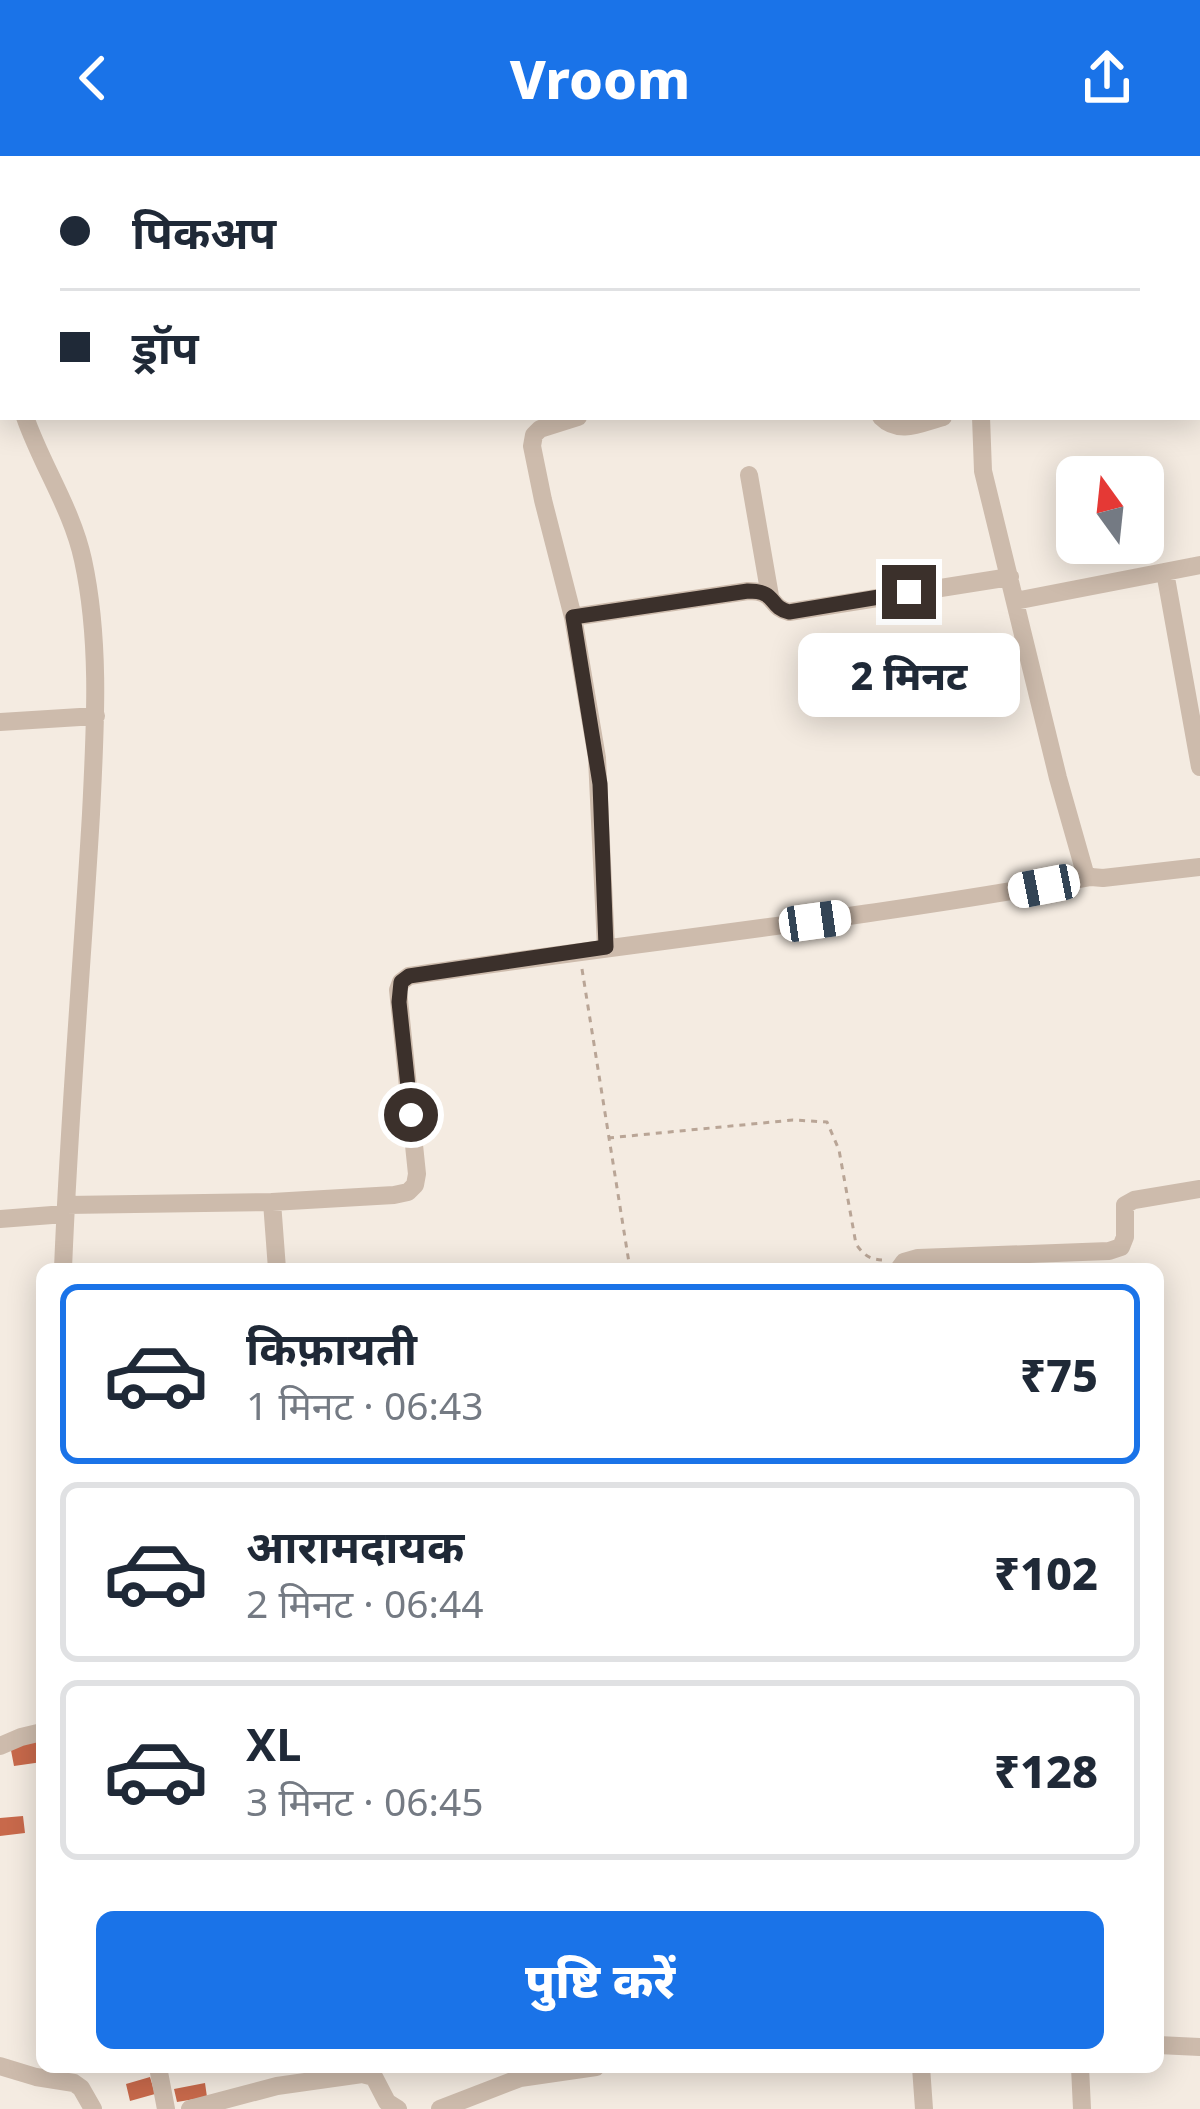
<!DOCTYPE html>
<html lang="hi">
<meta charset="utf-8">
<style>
:root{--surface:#fff;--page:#f2f2f3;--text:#1f2937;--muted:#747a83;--line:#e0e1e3;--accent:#1a73e8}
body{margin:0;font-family:"Noto Sans","Noto Sans Devanagari",sans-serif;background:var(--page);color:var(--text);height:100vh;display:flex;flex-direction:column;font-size:45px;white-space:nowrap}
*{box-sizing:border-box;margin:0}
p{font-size:39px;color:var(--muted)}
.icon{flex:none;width:66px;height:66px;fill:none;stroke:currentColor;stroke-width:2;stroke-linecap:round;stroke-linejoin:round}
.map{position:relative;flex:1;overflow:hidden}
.sheet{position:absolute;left:36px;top:1107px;width:1128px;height:810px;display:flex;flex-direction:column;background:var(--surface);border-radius:18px;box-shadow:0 6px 30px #0003}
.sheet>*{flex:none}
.banner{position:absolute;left:0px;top:0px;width:1200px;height:264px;box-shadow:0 6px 30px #0003;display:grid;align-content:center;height:264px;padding:0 60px;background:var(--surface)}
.needle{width:78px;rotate:345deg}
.tools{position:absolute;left:1056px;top:300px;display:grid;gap:24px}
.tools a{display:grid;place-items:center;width:108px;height:108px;border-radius:18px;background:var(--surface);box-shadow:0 6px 30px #0003;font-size:60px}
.end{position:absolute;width:54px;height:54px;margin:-27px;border:15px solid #3b302b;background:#fff;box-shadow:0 0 0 6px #fff}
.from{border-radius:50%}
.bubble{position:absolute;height:84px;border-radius:18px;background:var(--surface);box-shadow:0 6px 30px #0003;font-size:39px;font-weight:800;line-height:84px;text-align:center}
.car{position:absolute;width:36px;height:72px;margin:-36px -18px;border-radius:15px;box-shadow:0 0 9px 3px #0007;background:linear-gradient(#fff 24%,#345 0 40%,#fff 0 76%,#345 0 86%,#fff 0)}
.banner b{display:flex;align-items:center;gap:42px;height:114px;font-size:45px}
.banner b+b{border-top:3px solid var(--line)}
.banner i{width:30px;height:30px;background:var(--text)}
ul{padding:21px 0 0;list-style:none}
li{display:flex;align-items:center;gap:36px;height:180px;margin:0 24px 18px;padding:0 36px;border:6px solid var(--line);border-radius:18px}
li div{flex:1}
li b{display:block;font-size:45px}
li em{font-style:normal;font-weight:800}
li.current{border-color:var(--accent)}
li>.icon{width:108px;height:108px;stroke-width:1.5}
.cta{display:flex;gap:24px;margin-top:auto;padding:24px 60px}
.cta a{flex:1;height:138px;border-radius:18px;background:var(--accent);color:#fff;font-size:48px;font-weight:800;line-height:138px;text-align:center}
header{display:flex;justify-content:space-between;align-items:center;height:156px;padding:0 60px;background:var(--accent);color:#fff;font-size:54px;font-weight:800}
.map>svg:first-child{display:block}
</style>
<header><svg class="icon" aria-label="back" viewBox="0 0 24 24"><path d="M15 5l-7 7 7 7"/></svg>Vroom<svg class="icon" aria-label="share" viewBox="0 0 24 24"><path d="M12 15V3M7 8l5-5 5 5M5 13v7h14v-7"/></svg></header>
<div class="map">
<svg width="1200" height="1953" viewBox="0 0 1200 1953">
<rect width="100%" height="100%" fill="#f4ebe1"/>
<!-- building -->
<path fill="#c8694b" d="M42 1584V1606L14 1610 10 1589Z
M23 1660 25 1677 0 1680V1662Z
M150 1921 155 1938 130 1945 126 1928Z
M205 1927 207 1941 177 1946 174 1933Z"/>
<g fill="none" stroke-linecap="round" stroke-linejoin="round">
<!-- path -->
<path stroke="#b9a596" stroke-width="3" stroke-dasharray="6 6" stroke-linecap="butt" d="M582 813 630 1113
M608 982 793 964 827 966 839 994 856 1088C864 1100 871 1104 885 1104"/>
<!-- minor -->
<path stroke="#cdbbac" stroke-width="18" d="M899 0 900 3
M1138 0V3
M28 3V0
M750 3 752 0
M25 261C42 310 72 353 83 404 101 487 95 575 91 658 82 810 69 961 63 1113
M578 261 540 273 534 279 532 290 543 344 573 461 597 602 606 791
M881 261C899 279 921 267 943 261
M981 261 983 315 1058 622 1085 717 1091 721 1103 722 1200 711
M749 319 770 440
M1165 416 1200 611
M1015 445 1200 409
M573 461 748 435C777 435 768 451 789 456L1010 421
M0 566 96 560
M272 1046 277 1113
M66 1049 272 1046 394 1039 408 1036 415 1029 417 1018 398 834 401 826 409 820C636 786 865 763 1091 721
M0 1063 65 1058
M899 1113 904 1106 918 1102 1109 1095 1121 1091 1125 1081V1049L1134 1044 1200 1033
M0 1590 21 1581 42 1576
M1158 1889 1200 1891
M0 1910 36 1921 74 1927 81 1932 93 1953
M158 1911 166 1953
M921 1911 924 1953
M1080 1911 1082 1953
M190 1953 277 1930 362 1918 374 1921 387 1946 398 1953
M440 1953 520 1922 596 1911"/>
</g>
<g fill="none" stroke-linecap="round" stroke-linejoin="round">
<!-- route -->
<path stroke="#3b302b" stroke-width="15" d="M411 959 399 846 401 826 409 820 606 791 600 628 573 461 748 435C778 435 768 451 789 456L909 436"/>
</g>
</svg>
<div class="tools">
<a><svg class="needle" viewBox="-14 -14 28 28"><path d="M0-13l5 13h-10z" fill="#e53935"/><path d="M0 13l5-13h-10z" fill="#747a83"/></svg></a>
</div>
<i class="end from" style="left:411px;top:959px"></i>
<i class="end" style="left:909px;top:436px"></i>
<div class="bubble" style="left:798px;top:477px;width:222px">2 मिनट</div>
<i class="car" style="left:1044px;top:730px;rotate:259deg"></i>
<i class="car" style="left:815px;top:765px;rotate:82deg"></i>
<div class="banner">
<b><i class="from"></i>पिकअप</b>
<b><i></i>ड्रॉप</b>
</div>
<section class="sheet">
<ul>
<li class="current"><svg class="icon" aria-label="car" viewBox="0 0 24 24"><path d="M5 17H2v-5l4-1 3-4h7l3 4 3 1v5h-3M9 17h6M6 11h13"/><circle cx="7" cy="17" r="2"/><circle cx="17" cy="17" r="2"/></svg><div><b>किफ़ायती</b><p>1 मिनट · 06:43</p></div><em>₹75</em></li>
<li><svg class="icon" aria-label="car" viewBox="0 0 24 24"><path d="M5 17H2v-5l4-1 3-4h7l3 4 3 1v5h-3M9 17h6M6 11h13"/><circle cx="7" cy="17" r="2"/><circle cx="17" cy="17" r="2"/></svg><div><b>आरामदायक</b><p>2 मिनट · 06:44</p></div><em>₹102</em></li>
<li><svg class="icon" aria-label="car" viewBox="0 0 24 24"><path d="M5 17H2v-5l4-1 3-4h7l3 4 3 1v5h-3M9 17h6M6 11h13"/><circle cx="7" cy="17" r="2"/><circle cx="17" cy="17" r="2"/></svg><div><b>XL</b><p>3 मिनट · 06:45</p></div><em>₹128</em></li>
</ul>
<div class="cta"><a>पुष्टि करें</a></div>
</section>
</div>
